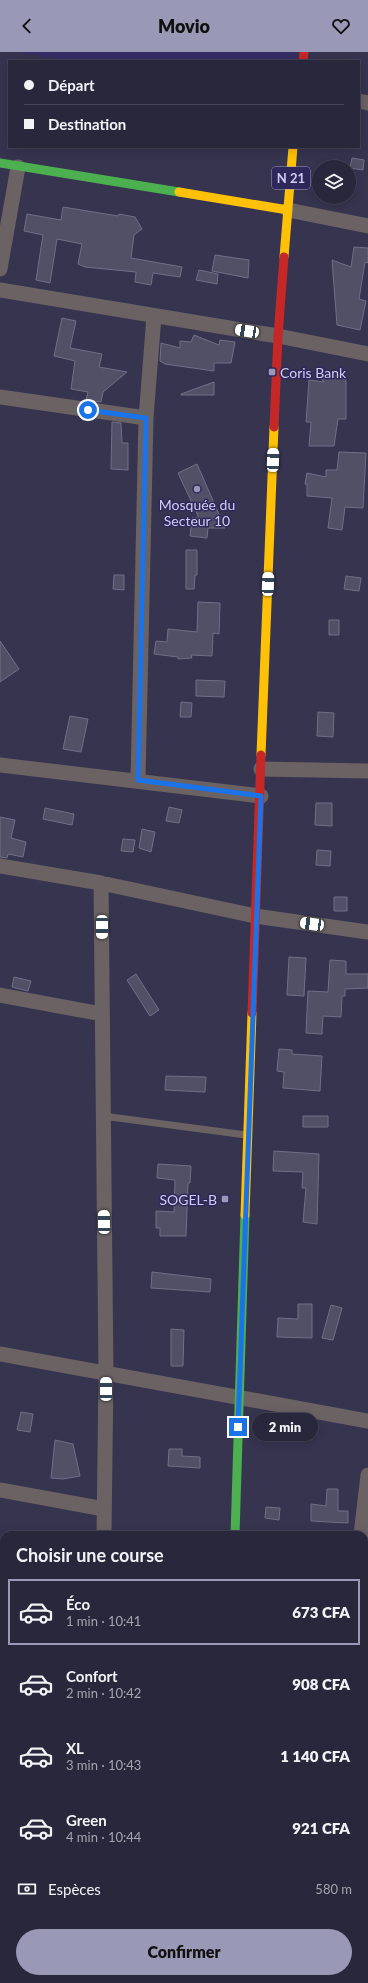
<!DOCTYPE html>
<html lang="fr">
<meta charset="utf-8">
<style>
:root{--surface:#29273c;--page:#312f43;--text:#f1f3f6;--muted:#a5a5af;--line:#454456;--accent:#9a98b7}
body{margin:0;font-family:Lato,sans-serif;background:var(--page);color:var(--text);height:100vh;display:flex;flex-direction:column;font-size:15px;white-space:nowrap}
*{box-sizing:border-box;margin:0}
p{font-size:13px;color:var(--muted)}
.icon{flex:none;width:22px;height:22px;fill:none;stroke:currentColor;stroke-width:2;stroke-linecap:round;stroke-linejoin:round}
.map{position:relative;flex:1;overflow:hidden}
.panel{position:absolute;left:0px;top:1479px;width:368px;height:452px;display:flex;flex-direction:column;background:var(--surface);border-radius:12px 12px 0 0;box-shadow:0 2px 10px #0003,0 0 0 1px var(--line)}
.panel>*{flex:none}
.guide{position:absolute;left:8px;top:8px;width:352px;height:88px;border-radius:0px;box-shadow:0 2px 10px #0003,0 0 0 1px var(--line);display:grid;align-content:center;height:88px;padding:0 16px;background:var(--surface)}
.tools{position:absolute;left:312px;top:108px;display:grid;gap:8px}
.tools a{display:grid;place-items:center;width:44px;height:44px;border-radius:50%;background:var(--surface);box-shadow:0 2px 10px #0003,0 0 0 1px var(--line);font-size:20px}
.end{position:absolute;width:18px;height:18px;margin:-9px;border:5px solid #1a73e8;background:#fff;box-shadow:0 0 0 2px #fff}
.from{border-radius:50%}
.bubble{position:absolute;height:28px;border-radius:14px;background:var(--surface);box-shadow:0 2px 10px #0003,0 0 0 1px var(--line);font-size:13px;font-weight:800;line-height:28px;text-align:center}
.car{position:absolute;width:12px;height:24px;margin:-12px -6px;border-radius:5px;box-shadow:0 0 3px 1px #0007;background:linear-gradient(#fff 24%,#345 0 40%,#fff 0 76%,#345 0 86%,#fff 0)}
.guide b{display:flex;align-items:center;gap:14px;height:38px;font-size:15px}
.guide b+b{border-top:1px solid var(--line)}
.guide i{width:10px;height:10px;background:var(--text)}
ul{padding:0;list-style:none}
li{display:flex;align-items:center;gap:12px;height:66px;margin:0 8px 6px;padding:0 8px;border:2px solid transparent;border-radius:0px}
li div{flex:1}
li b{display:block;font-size:15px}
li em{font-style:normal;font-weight:800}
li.current{border-color:var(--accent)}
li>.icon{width:36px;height:36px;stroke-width:1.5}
h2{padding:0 16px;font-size:18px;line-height:48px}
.pay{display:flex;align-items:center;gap:10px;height:44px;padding:0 16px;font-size:15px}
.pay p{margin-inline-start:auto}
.action{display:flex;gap:8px;margin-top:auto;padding:8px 16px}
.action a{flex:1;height:46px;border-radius:24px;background:var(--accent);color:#111;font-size:16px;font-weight:800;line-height:46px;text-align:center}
header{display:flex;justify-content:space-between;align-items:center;height:52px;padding:0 16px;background:var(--accent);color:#111;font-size:18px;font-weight:800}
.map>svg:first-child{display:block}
</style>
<header><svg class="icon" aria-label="back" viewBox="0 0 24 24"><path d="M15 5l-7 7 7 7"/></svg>Movio<svg class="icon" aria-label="heart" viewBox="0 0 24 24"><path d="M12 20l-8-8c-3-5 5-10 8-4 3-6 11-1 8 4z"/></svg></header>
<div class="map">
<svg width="368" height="1931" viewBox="0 0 368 1931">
<rect width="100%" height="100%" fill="#373450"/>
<!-- built -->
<path fill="#352e65" d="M17 0H297L296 9H67Z"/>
<!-- building -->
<path fill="#525067" stroke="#716f87" d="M352 106 364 108 363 118 350 116Z
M63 155 118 164 119 162 135 165 142 177 134 183 131 206 182 215 180 225 153 221 151 233 135 230 136 220 85 215 78 212 82 192 57 187 50 231 36 228 43 183 24 179 27 162 61 168Z
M354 195 368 196V211L365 210 359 247 366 249 360 278 337 273 332 208 351 215Z
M215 203 249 208 248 226 212 219Z
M199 218 218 222 217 232 196 228Z
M62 266 76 269 70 296 102 302 99 315 127 320 103 340 101 350 86 348 88 340 71 337 75 309 54 304Z
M194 283 219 293 220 288 235 290 231 311H214V319L165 312 160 309 161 291 180 296V289L191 290Z
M318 323 346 324V367H338L334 394H309L311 370H306L309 328 324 330Z
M214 330V343H181V342Z
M112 370 121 371 122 391H128V418L111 417Z
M339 400 366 401 363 456 345 455 342 478 328 476 332 446 307 444V432H305L307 421 326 425V418H337Z
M197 412 225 476H208L207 486 190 484 192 466H199L178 421Z
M186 498H197V523H195L194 537H186Z
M114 523H124V538L113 537Z
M346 524 361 526 359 539 344 537Z
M198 550 220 551 219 582 213 581 212 604 191 603 192 606 178 607V605L154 602 156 589 167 590 168 577 197 580Z
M329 568H339V583H329Z
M0 589 19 617 0 630Z
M196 628 225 629 224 645 196 644Z
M181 650 192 651 191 665H180Z
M318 660 334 661 333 685 317 684Z
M70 664 88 667 81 700 63 697Z
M316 751H332V774L315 773Z
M169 755 182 758 179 771 166 769Z
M45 756 74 762 72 773 43 767Z
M0 765 15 768 11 786 26 790 23 805 8 802 7 806 0 805Z
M142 777 155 780 151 800 139 796Z
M123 787 135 788 133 800 121 799Z
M317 798 331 799 330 814 316 813Z
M334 845H347V859H334Z
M289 905 306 906 304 944 287 943Z
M330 908 346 909V922H368V936L345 937V944H342L341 965 323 964 322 982 306 981 308 939 328 940Z
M136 922 159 958 150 964 127 928Z
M14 925 31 929 28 939 12 935Z
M279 997 292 998V1002L322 1004 320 1039 283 1036 284 1020 277 1019Z
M166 1024 206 1025 205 1040 165 1038Z
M303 1064H328V1075H303Z
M274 1099 319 1102 317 1172 303 1170 306 1136H302L303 1120 273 1119Z
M158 1112 191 1114 190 1131H188L186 1184H160V1176H156V1159L174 1160 175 1128 157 1126Z
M152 1220 211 1227 210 1240 151 1236Z
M298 1252H312V1286L277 1285 278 1266 298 1267Z
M331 1253 342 1256 333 1288 322 1286Z
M171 1277 184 1278 183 1314H171Z
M21 1360 33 1362 30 1380 17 1378Z
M55 1388 73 1392 80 1424 63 1427 51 1426Z
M169 1397H182V1404L200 1405V1416L168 1414Z
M327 1437H338V1459H348V1471L311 1469V1452L326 1454Z
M266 1455 280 1456 279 1468 265 1466Z"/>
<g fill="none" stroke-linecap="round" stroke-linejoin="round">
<!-- lane -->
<path stroke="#6b6263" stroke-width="7" d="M103 1064 246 1083"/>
<!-- street -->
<path stroke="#6b6263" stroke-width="15" d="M359 49 368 51
M288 158 368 174
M0 217 18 115
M0 238 278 284 368 302
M0 345 146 366
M0 713 261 744
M261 717 368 719
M138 728 146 366 154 264
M0 814 101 831 255 864 368 880
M101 831 106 1322 104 1483
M0 943 102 962
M0 1302 368 1369
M0 1438 104 1457
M361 1483 368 1423
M364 1495 368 1497
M0 1555 4 1556
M0 1669 4 1670
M364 1738 368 1739
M0 1791 4 1792
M364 1854H368
M86 1931 87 1927
M353 1931 354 1927"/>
<!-- fast -->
<path stroke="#4caf50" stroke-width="9" d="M0 111 179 140
M235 1483 245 1163"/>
<!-- slow -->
<path stroke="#ffc107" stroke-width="9" d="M179 140 288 158
M284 205 293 95
M261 703 274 375
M245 1163 252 961"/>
<!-- jam -->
<path stroke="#c62828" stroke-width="9" d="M303 9 304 0
M274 375 278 284 284 205
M252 961 261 703
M217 1931 218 1927"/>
</g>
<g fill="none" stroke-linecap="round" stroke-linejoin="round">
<!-- route -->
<path stroke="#1a73e8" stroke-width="5" d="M88 358 146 366 138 728 261 744 238 1375"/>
</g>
<!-- markers -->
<g fill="#9a98b7" stroke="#2f285c" stroke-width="1.5">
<rect x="268" y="316" width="8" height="8" rx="2"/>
<circle cx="197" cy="437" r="4"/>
<rect x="221" y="1143" width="8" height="8" rx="2"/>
</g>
<g text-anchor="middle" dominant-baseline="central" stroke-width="3" stroke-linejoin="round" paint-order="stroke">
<!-- shield labels -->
<rect fill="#2f285c" stroke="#9f9cc3" stroke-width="1" x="272" y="115" width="38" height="22" rx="3"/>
<g font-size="13" font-weight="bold" fill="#cfceef">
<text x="291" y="126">N 21</text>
</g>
<!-- poi labels -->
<g font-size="14" fill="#cfceef" stroke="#2f285c" text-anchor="start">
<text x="280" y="320">Coris Bank</text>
<text x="197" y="452" text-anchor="middle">Mosquée du<tspan x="197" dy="16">Secteur 10</tspan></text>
<text x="217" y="1147" text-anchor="end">SOGEL-B</text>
</g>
</g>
</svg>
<div class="tools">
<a><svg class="icon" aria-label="layers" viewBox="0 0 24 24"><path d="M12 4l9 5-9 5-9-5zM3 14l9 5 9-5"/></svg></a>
</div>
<i class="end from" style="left:88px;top:358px"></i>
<i class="end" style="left:238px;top:1375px"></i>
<div class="bubble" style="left:252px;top:1361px;width:66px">2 min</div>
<i class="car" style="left:247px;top:279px;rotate:279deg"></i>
<i class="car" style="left:273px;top:408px;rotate:2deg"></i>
<i class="car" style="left:268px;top:532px;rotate:2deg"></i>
<i class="car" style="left:312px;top:872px;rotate:278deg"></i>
<i class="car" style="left:102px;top:875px;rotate:180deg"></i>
<i class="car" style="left:104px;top:1170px;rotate:359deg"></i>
<i class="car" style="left:106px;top:1337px;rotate:0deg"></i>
<div class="guide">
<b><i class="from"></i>Départ</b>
<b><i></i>Destination</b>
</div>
<section class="panel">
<h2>Choisir une course</h2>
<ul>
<li class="current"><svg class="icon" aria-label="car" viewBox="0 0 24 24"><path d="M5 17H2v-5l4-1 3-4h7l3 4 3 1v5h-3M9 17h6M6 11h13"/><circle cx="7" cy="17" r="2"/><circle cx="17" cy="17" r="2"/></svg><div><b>Éco</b><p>1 min · 10:41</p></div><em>673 CFA</em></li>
<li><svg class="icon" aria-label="car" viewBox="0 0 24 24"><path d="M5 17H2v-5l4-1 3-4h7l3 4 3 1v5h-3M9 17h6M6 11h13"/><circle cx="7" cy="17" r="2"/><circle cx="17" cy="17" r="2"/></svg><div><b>Confort</b><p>2 min · 10:42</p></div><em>908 CFA</em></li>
<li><svg class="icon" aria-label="car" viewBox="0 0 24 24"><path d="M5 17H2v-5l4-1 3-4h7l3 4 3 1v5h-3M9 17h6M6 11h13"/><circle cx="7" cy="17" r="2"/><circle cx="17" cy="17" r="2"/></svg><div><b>XL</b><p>3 min · 10:43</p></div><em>1 140 CFA</em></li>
<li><svg class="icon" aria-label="car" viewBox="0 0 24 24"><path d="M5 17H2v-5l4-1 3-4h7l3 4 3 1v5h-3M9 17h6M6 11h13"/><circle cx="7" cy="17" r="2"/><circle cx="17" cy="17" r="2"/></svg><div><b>Green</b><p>4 min · 10:44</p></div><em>921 CFA</em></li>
</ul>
<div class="pay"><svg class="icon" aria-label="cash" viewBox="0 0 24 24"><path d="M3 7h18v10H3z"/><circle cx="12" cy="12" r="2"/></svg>Espèces<p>580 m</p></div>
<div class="action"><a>Confirmer</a></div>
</section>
</div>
